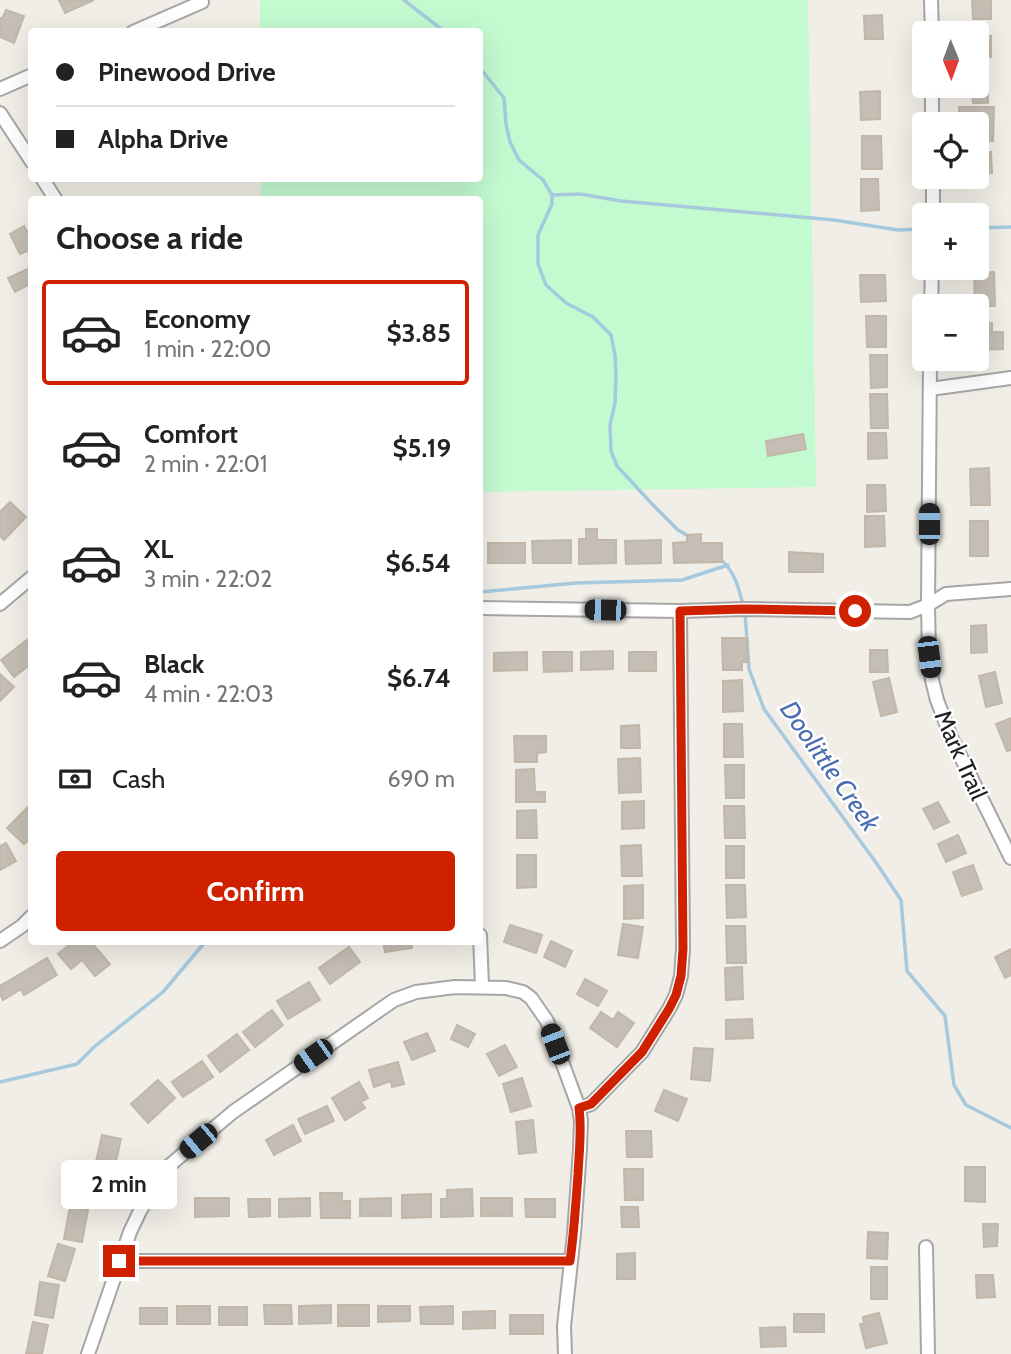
<!DOCTYPE html>
<meta charset="utf-8">
<style>
:root{--surface:#fff;--page:#f6f6f6;--text:#222;--muted:#767676;--line:#e0e0e0;--accent:#cf2000}
body{margin:0;font-family:Cabin,sans-serif;background:var(--page);color:var(--text);height:100vh;display:flex;flex-direction:column;font-size:26px;white-space:nowrap}
*{box-sizing:border-box;margin:0}
p{font-size:23px;color:var(--muted)}
.icon{flex:none;width:38px;height:38px;fill:none;stroke:currentColor;stroke-width:2;stroke-linecap:round;stroke-linejoin:round}
.map{position:relative;flex:1;overflow:hidden}
.drawer{position:absolute;left:28px;top:196px;width:455px;height:749px;display:flex;flex-direction:column;background:var(--surface);border-radius:7px;box-shadow:0 7px 28px #0002}
.drawer>*{flex:none}
.top-card{position:absolute;left:28px;top:28px;width:455px;height:154px;border-radius:7px;box-shadow:0 7px 28px #0002;display:grid;align-content:center;height:154px;padding:0 28px;background:var(--surface)}
.needle{width:46px;rotate:179deg}
.buttons{position:absolute;left:912px;top:21px;display:grid;gap:14px}
.buttons a{display:grid;place-items:center;width:77px;height:77px;border-radius:7px;background:var(--surface);box-shadow:0 7px 28px #0002;font-size:35px}
.end{position:absolute;width:32px;height:32px;margin:-16px;border:9px solid #cf2000;background:#fff;box-shadow:0 0 0 4px #fff}
.from{border-radius:50%}
.bubble{position:absolute;height:49px;border-radius:7px;background:var(--surface);box-shadow:0 7px 28px #0002;font-size:23px;font-weight:800;line-height:49px;text-align:center}
.car{position:absolute;width:21px;height:42px;margin:-21px -10px;border-radius:9px;box-shadow:0 0 5px 2px #0007;background:linear-gradient(#222 24%,#8ab4d8 0 40%,#222 0 76%,#8ab4d8 0 86%,#222 0)}
.top-card b{display:flex;align-items:center;gap:24px;height:66px;font-size:26px}
.top-card b+b{border-top:2px solid var(--line)}
.top-card i{width:18px;height:18px;background:var(--text)}
ul{padding:0;list-style:none}
li{display:flex;align-items:center;gap:21px;height:105px;margin:0 14px 10px;padding:0 14px;border:4px solid transparent;border-radius:7px}
li div{flex:1}
li b{display:block;font-size:26px}
li em{font-style:normal;font-weight:800}
li.current{border-color:var(--accent)}
li>.icon{width:63px;height:63px;stroke-width:1.5}
h2{padding:0 28px;font-size:32px;line-height:84px}
.pay{display:flex;align-items:center;gap:18px;height:77px;padding:0 28px;font-size:26px}
.pay p{margin-inline-start:auto}
.action{display:flex;gap:14px;margin-top:auto;padding:14px 28px}
.action a{flex:1;height:80px;border-radius:7px;background:var(--accent);color:#fff;font-size:28px;font-weight:800;line-height:80px;text-align:center}
.map>svg:first-child{display:block}
</style>
<div class="map">
<svg width="1011" height="1354" viewBox="0 0 1011 1354">
<rect width="100%" height="100%" fill="#f0eee6"/>
<!-- park -->
<path fill="#c3fad0" d="M260 0H808L816 487 480 492V200L261 199V179L480 178V32L260 31Z"/>
<g fill="none" stroke-linecap="round" stroke-linejoin="round">
<!-- stream -->
<path stroke="#a6c9de" stroke-width="3.5" d="M404 0 445 32
M480 68 504 98 506 124 510 142 519 160 543 180 552 195V204L538 235V264L546 285 566 303 593 317 611 335 615 355 616 376 615 403 610 425 611 451 617 466 652 504 678 530 690 537
M552 195 580 194 621 201 834 220 898 230 924 229
M976 228 1011 227
M719 558C734 570 739 587 743 606
M480 592 576 583 682 580 728 565
M745 613 749 669 764 709 877 864 901 900 907 971 945 1016 954 1085 966 1105 1011 1128
M0 1082 77 1064 94 1047 163 992 205 942"/>
</g>
<!-- building -->
<path fill="#c5beb5" stroke="#c2b7a8" stroke-width="2" d="M59 0H94L65 13Z
M972 0H991V19H973Z
M6 10 24 16 14 43 0 37V18L2 19Z
M882 15 883 39H865L864 16Z
M976 36H991V57H976Z
M976 73H988V103H973L972 86H976Z
M880 91V119L861 120 860 92Z
M959 107H994L993 141H976V124H968V119L959 118Z
M862 136H881L882 169H862Z
M976 152H991L992 173H976Z
M861 179H878L879 210 861 211Z
M24 226 32 240V249L20 254 10 234Z
M976 231H988L987 260 976 261Z
M32 267V283L15 292 8 278Z
M994 272 995 306H975L974 273Z
M860 275H885L886 301 861 302Z
M866 316H886V347H867Z
M976 323H992V332H1003V349L976 350Z
M870 355H887V387L871 388Z
M870 394H887L888 428H871Z
M868 433H886L887 458 868 459Z
M803 434 806 449 768 456 766 441Z
M989 468 990 505H971L970 469Z
M867 485H885L886 511 867 512Z
M10 502 26 517 4 540 0 536V512Z
M865 516H884L885 546 865 547Z
M970 521H988V556H970Z
M586 529H597V540H616V563L579 564V539H586Z
M701 534V543H722V562L674 563 673 543 687 542V535Z
M571 540V563H533L532 541Z
M661 540V563L626 564 625 541Z
M488 543H525V563H488Z
M789 552 823 554V572H789Z
M986 625 987 652 971 653V626Z
M722 638H747L748 662H742V670H723Z
M27 640 32 646V663L14 677 1 660Z
M870 650H887L888 672H870Z
M613 651V669L581 670V652Z
M527 652V670L494 671V653Z
M543 652H572V671L544 672Z
M629 652H656V671H629Z
M995 672 1002 703 986 707 979 676Z
M0 674 14 687 0 701Z
M889 678 897 712 881 716 873 682Z
M742 680 743 711 723 712V681Z
M1011 718V750L1007 751 996 724Z
M724 724H742L743 757H724Z
M639 725 640 748H621V726Z
M514 736H546V752L537 753V762H515Z
M640 758 641 792 619 793 618 759Z
M725 765H744V798H726Z
M534 769 535 792H545V802H516V770Z
M644 801V828L622 829V802Z
M938 802 949 822 934 829 923 809Z
M32 803V836L24 844 7 828Z
M724 806H744L745 838H725Z
M536 810 537 838H517V811Z
M958 835 966 853 946 862 938 844Z
M6 843 16 861 0 870V846Z
M641 845 642 876H622L621 846Z
M726 846H744V878H726Z
M517 855H536V887L517 888Z
M973 865 982 889 962 896 953 872Z
M643 885V918L624 919V886Z
M726 885H745L746 917 727 918Z
M623 924 643 927 638 958 618 955Z
M510 925 542 935 536 953 504 942Z
M726 926H745L746 963H727Z
M551 941 572 951 565 967 544 957Z
M73 942H91L110 964 95 976 82 960 71 969 58 954Z
M383 942H411L412 948 385 952Z
M349 947 360 962 330 984 319 968Z
M1011 949V975L1005 978 995 957Z
M47 958 57 975 24 995 21 989 3 1000 0 994V986Z
M742 967 743 999 726 1000 725 968Z
M585 979 607 991 598 1006 577 994Z
M309 982 320 1000 288 1019 277 1001Z
M272 1010 283 1025 255 1047 243 1032Z
M601 1012 613 1020 618 1012 634 1023 617 1047 590 1028Z
M752 1019 753 1038 726 1039V1020Z
M457 1025 475 1034 468 1047 451 1039Z
M427 1033 435 1051 412 1060 404 1042Z
M237 1034 249 1050 220 1072 208 1056Z
M505 1045 517 1067 499 1076 487 1054Z
M694 1048 713 1049 710 1081 691 1079Z
M202 1061 213 1077 183 1097 172 1082Z
M398 1062 404 1084 392 1087 391 1081 374 1087 369 1070Z
M522 1078 531 1106 511 1112 503 1084Z
M158 1080 175 1098 148 1123 131 1104Z
M359 1082 368 1098 361 1102 365 1108 345 1120 332 1098Z
M664 1090 687 1099 678 1121 655 1111Z
M327 1106 334 1121 305 1134 298 1119Z
M533 1120 536 1152 519 1154 516 1122Z
M293 1125 301 1141 274 1155 266 1140Z
M626 1131H651L652 1157H627Z
M102 1135 121 1139 114 1170 95 1166Z
M965 1167H985V1202L965 1201Z
M83 1169 102 1173 94 1205 76 1201Z
M624 1169H643V1200H625Z
M472 1189 473 1216 441 1217V1199H447V1190Z
M320 1193H342V1201H350V1218H321Z
M431 1194V1217L402 1218V1195Z
M195 1198H229V1216L195 1217Z
M310 1198V1216L279 1217V1199Z
M391 1198V1216H360V1199Z
M481 1198H512V1216H481Z
M248 1199H270V1216L249 1217Z
M525 1199H555V1217H526Z
M70 1206 88 1210 82 1242 64 1239Z
M621 1207H638L639 1227H622Z
M983 1224H998L997 1246 984 1247Z
M868 1232 888 1233 887 1259 867 1258Z
M58 1244 75 1249 65 1281 48 1276Z
M635 1253V1279H617V1254Z
M871 1267H887V1299H871Z
M976 1275H993L995 1297 977 1298Z
M40 1282 59 1285 53 1318 35 1315Z
M264 1305H291L292 1324H265Z
M331 1305V1323L299 1324V1306Z
M338 1305H369V1326H338Z
M177 1306H210V1324H177Z
M378 1306H410V1321L378 1322Z
M453 1306V1324H421L420 1307Z
M219 1307H247V1325H219Z
M140 1308H167V1324H140Z
M495 1311V1328L463 1329V1312Z
M879 1313 887 1343 866 1348 860 1324H864L863 1317Z
M794 1314H824V1332H794Z
M510 1315H543V1334H510Z
M33 1322 48 1325 42 1354H26Z
M785 1327 786 1346 761 1347 760 1328Z"/>
<g fill="none" stroke-linecap="round" stroke-linejoin="round">
<!-- minor casing -->
<g stroke="#a6a6a6" stroke-width="16">
<path id="minor" d="M931 0 932 33
M133 32 202 2
M932 86V124
M0 89 32 75
M0 113 32 162
M933 177V215
M42 178 56 200
M931 306 932 268
M930 389 1011 378
M1011 589 946 594 928 605 929 657 932 680 937 700 951 737 1011 858
M0 604 32 577
M480 608 680 611 744 609 910 612 928 605 930 359
M480 935 482 987
M0 941 22 926 32 916
M579 1108 591 1104 642 1052 669 1009 676 995 681 976 683 949 680 611
M926 1247 928 1354
M119 1261H570
M88 1354 130 1232 140 1211 164 1170 233 1112 394 1000 416 992 455 987 506 988 523 992 531 998 547 1021 579 1108 581 1121 580 1149 574 1234 564 1326 565 1354"/>
</g>
<!-- minor -->
<use href="#minor" stroke="#fff" stroke-width="12"/>
</g>
<g fill="none" stroke-linecap="round" stroke-linejoin="round">
<!-- route -->
<path stroke="#cf2000" stroke-width="9" d="M119 1261H570C574 1232 576 1203 578 1174 579 1152 582 1130 579 1108L591 1104 642 1052 669 1009 676 995 681 976 683 949 680 611 744 609 855 611"/>
</g>
<g text-anchor="middle" dominant-baseline="central" stroke-width="5" stroke-linejoin="round" paint-order="stroke">
<!-- street labels -->
<g font-size="24" fill="#1f1f1f" stroke="#fff">
<text transform="translate(961 755) rotate(66)">Mark Trail</text>
</g>
<!-- water labels -->
<g font-size="26" font-style="italic" fill="#4b6eb0" stroke="#fff">
<text transform="translate(830 766) rotate(55)">Doolittle Creek</text>
</g>
</g>
</svg>
<div class="buttons">
<a><svg class="needle" viewBox="-14 -14 28 28"><path d="M0-13l5 13h-10z" fill="#e53935"/><path d="M0 13l5-13h-10z" fill="#767676"/></svg></a>
<a><svg class="icon" aria-label="locate" viewBox="0 0 24 24"><circle cx="12" cy="12" r="6"/><path d="M12 2v4M12 18v4M2 12h4M18 12h4"/></svg></a>
<a>+</a>
<a>−</a>
</div>
<i class="end from" style="left:855px;top:611px"></i>
<i class="end" style="left:119px;top:1261px"></i>
<div class="bubble" style="left:61px;top:1160px;width:116px">2 min</div>
<i class="car" style="left:929px;top:524px;rotate:0deg"></i>
<i class="car" style="left:605px;top:610px;rotate:271deg"></i>
<i class="car" style="left:929px;top:657px;rotate:173deg"></i>
<i class="car" style="left:555px;top:1044px;rotate:339deg"></i>
<i class="car" style="left:313px;top:1056px;rotate:235deg"></i>
<i class="car" style="left:198px;top:1141px;rotate:230deg"></i>
<div class="top-card">
<b><i class="from"></i>Pinewood Drive</b>
<b><i></i>Alpha Drive</b>
</div>
<section class="drawer">
<h2>Choose a ride</h2>
<ul>
<li class="current"><svg class="icon" aria-label="car" viewBox="0 0 24 24"><path d="M5 17H2v-5l4-1 3-4h7l3 4 3 1v5h-3M9 17h6M6 11h13"/><circle cx="7" cy="17" r="2"/><circle cx="17" cy="17" r="2"/></svg><div><b>Economy</b><p>1 min · 22:00</p></div><em>$3.85</em></li>
<li><svg class="icon" aria-label="car" viewBox="0 0 24 24"><path d="M5 17H2v-5l4-1 3-4h7l3 4 3 1v5h-3M9 17h6M6 11h13"/><circle cx="7" cy="17" r="2"/><circle cx="17" cy="17" r="2"/></svg><div><b>Comfort</b><p>2 min · 22:01</p></div><em>$5.19</em></li>
<li><svg class="icon" aria-label="car" viewBox="0 0 24 24"><path d="M5 17H2v-5l4-1 3-4h7l3 4 3 1v5h-3M9 17h6M6 11h13"/><circle cx="7" cy="17" r="2"/><circle cx="17" cy="17" r="2"/></svg><div><b>XL</b><p>3 min · 22:02</p></div><em>$6.54</em></li>
<li><svg class="icon" aria-label="car" viewBox="0 0 24 24"><path d="M5 17H2v-5l4-1 3-4h7l3 4 3 1v5h-3M9 17h6M6 11h13"/><circle cx="7" cy="17" r="2"/><circle cx="17" cy="17" r="2"/></svg><div><b>Black</b><p>4 min · 22:03</p></div><em>$6.74</em></li>
</ul>
<div class="pay"><svg class="icon" aria-label="cash" viewBox="0 0 24 24"><path d="M3 7h18v10H3z"/><circle cx="12" cy="12" r="2"/></svg>Cash<p>690 m</p></div>
<div class="action"><a>Confirm</a></div>
</section>
</div>
